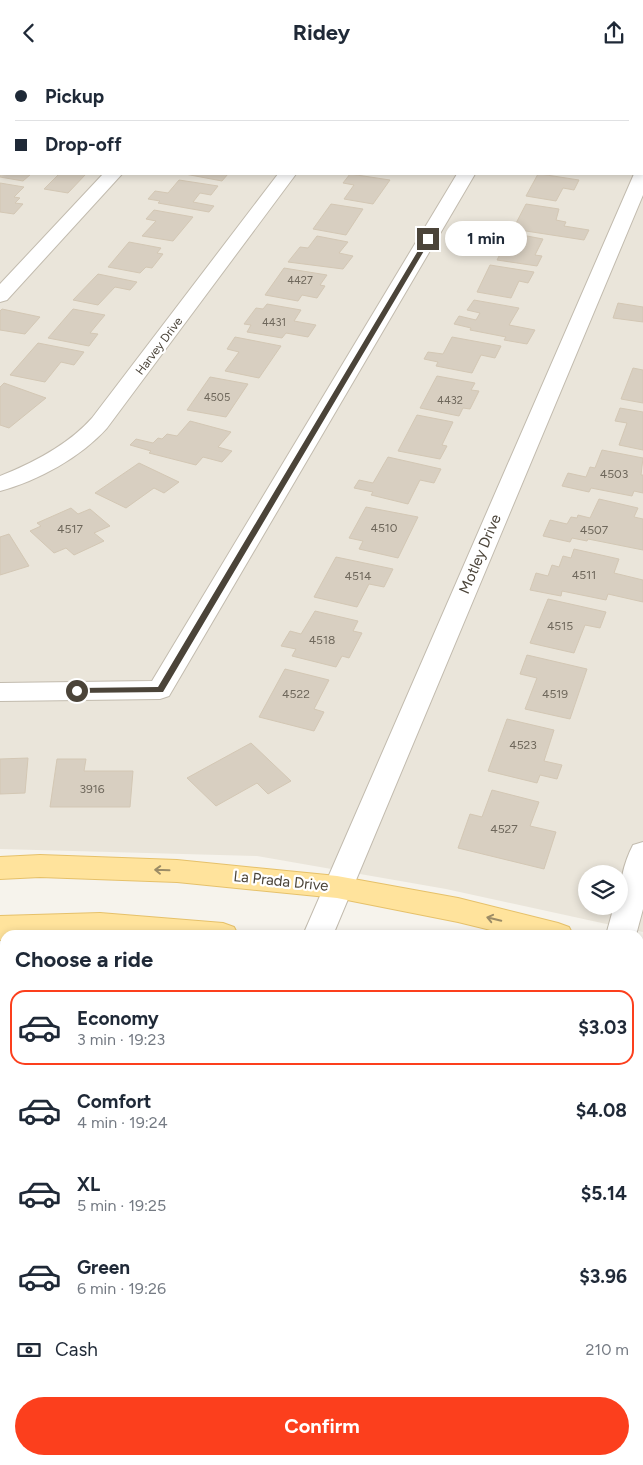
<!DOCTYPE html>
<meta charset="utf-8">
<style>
:root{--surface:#fff;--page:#f6f6f7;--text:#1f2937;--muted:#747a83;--line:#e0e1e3;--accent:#fc3f1d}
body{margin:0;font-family:Figtree,sans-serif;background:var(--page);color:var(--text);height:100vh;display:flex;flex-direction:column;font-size:19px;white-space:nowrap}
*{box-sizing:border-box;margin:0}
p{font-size:16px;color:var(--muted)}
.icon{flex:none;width:28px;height:28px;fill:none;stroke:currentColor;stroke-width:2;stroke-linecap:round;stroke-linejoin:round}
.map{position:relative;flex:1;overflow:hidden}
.panel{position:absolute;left:0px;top:865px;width:644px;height:535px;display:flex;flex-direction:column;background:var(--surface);border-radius:15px 15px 0 0;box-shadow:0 2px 8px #0003}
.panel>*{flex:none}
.guide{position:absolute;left:0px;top:0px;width:644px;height:110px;box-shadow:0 2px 8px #0003;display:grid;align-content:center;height:110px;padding:0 15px;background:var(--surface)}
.controls{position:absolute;left:578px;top:800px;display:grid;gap:10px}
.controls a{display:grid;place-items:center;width:50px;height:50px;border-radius:50%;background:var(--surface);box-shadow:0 2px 8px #0003;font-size:25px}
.end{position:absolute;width:22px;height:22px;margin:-11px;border:6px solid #4b4439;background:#fff;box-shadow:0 0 0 2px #fff}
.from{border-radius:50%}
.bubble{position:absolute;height:35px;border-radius:18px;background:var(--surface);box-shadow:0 2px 8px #0003;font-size:16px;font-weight:700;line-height:35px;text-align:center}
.guide b{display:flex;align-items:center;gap:18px;height:48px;font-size:19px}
.guide b+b{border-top:1px solid var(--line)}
.guide i{width:12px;height:12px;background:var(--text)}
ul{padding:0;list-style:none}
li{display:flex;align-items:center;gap:15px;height:75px;margin:0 10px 8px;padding:0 5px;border:2px solid transparent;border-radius:15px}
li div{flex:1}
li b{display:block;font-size:19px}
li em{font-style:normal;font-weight:700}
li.selected{border-color:var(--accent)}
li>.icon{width:45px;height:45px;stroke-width:1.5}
h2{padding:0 15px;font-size:22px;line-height:60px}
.pay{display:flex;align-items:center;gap:12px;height:55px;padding:0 15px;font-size:19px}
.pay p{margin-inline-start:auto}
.action{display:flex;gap:10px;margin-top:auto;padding:10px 15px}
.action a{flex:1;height:58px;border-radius:30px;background:var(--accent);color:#fff;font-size:20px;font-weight:700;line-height:58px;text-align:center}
header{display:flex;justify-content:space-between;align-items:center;height:65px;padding:0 15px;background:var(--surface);font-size:22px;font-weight:700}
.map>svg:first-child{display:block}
</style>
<header><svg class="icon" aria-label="back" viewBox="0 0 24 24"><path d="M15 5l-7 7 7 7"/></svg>Ridey<svg class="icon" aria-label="share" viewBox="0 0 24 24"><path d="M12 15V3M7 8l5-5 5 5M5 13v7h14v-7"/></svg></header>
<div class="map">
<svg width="643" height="1400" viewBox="0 0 643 1400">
<rect width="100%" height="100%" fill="#f6f3ec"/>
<!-- residential -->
<path fill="#eae5da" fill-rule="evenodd" d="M0 0H643V867L446 824 257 791 0 784ZM1 1H642V109H1ZM586 809H619V841H586Z
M0 885 5 886V1395H639V994L643 995V1400H0Z"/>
<!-- building -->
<path fill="#d8cfc1" stroke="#d3c7b4" d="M426 0H495L430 1Z
M1 105V109H31L23 116 0 112Z
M59 109H86L68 128 44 124Z
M185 109H228L222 116Z
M350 109 390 115 373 139 344 134 354 120 343 118Z
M538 109H540L579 115 574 125 563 123 556 136 526 131Z
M179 115 218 121 211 130 200 128 193 137 214 141 209 147 158 138 160 136 148 134 155 126 168 128Z
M0 118 24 122 14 132 20 133 15 138 23 139 14 149 0 147Z
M331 139 363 144 346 170 313 164Z
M526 139 559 144 556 155 566 157 564 161 589 165 584 175 513 164Z
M154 145 193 152 173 176 142 171 156 156 146 154Z
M511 168 543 174 535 190 542 191 537 201 497 195Z
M317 171 348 177 339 188 353 191 343 204 288 197 300 182 308 183Z
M129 177 161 183 157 188 163 189 152 203 146 202 140 208 108 202Z
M490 200 534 207 528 218 519 216 511 233 477 227Z
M284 203 327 210 320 220 325 221 317 233 302 230 298 236 265 230Z
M98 209 137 217 130 225 115 222 98 240 73 235Z
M474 235 519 243 509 260 535 265 527 279 504 275 506 272 470 265 471 263 454 259 459 251 476 255 480 248 467 245Z
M618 238 643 242V257L613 253Z
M267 239 301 245 294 256 316 260 308 272 286 268 282 273 247 267 251 260 244 259 256 243 263 244Z
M2 244 40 252 25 269 0 265V246Z
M73 244 105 250 90 268 98 269 89 281 48 273Z
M235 272 281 281 259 313 225 306 239 287 227 284Z
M452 272 501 281 495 293 481 290 472 308 436 301 438 297 424 294 428 287 443 289Z
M38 278 84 287 74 300 61 297 45 317 10 310Z
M633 303 643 305V338L621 334Z
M437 311 475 318 471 325 479 326 470 344 463 343 459 351 420 343Z
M210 312 248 319 226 352 187 345Z
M4 318 46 333 9 363 0 360V322Z
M620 343 643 347V385L619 380 627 358 615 356Z
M417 350 453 357 442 380 447 381 440 394 398 386Z
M190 356 231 367 218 382 232 386 222 397 203 392 196 400 149 388 151 386 130 380 136 374 153 378 158 373 162 374 167 369 177 371Z
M602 385 643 393 641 410H643V428L634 426 632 431 591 423 589 427 562 421 568 408 586 412 590 402 595 403Z
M388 392 441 404 434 418 420 415 408 439 371 430 373 427 354 423 359 415 373 418Z
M139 398 179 417 164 428 154 423 126 443 95 428Z
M599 434 638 443 634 452 643 454V485L588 474 587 476 572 473 570 477 543 471 550 455 567 459 571 452 577 453 578 450 590 453Z
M366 442 418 452 398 493 359 484 363 476 349 473Z
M71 443 78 449 90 444 110 461 94 468 104 476 74 490 66 483 54 488 30 466 41 461 37 458Z
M9 469 29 501 0 510V472Z
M574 484 619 494 614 508 643 515V537L608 529 606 535 562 526 561 531 530 525 536 508 548 511 552 500 559 502 563 491 571 493Z
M336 492 393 504 384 522 369 519 357 542 314 532Z
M548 534 606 547 600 563 585 560 574 588 530 578Z
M315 546 358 556 353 566 362 568 349 593 342 591 336 602 292 591 296 584 281 581 290 566 301 569Z
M527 590 587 604 570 654 525 644 537 613 520 609Z
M285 604 329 615 314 644 324 647 314 666 259 652Z
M507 654 554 665 544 696 562 700 557 714 540 710 537 718 488 706Z
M251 678 291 716 268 729 257 718 216 741 187 713Z
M28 693 25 728 0 729V694Z
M57 694H86L84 706H133L130 742H50Z
M492 725 539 737 530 761 556 767 544 804 458 783 470 749 482 752Z
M5 937V988H0V938Z
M643 1081V1129L639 1128V1098Z
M184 1395H296L294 1400H196Z
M509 1395H634L632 1400H508Z"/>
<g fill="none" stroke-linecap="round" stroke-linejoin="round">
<!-- minor casing -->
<g stroke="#c2bbae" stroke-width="2">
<path id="minor" d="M299 0H322L323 1H300Z
M642 42H643V52H642Z
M643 104V130L333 870H303L634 109H642Z
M103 109H122L7 235 0 237V219Z
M278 109H296L107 363C81 392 38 416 0 426V411C33 398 68 380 92 353Z
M457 109H475L169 631 160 634 0 636V618L152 616Z
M643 777V844L636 870H606L614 841H619C619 821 623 799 633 780Z
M639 1222 643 1223V1258L639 1257Z
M17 1395H56L54 1400H15Z
M411 1395H449L447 1400H409Z"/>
</g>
<!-- major casing -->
<g stroke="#e6c16a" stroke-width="2">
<path id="major" d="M40 790 177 795 337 811 458 833 558 858 569 862 573 870H511L458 857 337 833 177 817 40 812 0 814V792Z
M100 848 223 858 234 862 238 870H5V875H0V851Z
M639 879 643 880V904L639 903Z
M639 943 643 944V970L639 969Z"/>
</g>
<!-- minor -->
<use href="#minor" fill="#fff" fill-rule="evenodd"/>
<!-- major -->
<use href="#major" fill="#ffe39c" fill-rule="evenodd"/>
</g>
<!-- one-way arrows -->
<defs><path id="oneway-shaft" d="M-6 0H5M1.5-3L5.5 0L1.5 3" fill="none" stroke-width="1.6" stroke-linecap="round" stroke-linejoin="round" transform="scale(1.25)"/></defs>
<g stroke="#9c8c66">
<use href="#oneway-shaft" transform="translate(162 805) rotate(-178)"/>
<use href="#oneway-shaft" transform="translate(494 854) rotate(-166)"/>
</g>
<!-- route -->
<path fill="#4b4439" d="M428 172 431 174 163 627 75 628V624L77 623 158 622 425 174Z"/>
<g text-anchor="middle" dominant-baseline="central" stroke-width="4.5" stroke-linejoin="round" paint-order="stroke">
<!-- far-number labels -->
<g font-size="11" fill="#6e675b">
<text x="300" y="215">4427</text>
<text x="274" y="257">4431</text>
<text x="217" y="332">4505</text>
<text x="450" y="335">4432</text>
</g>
<!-- far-street labels -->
<g font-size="12" fill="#4b4439" stroke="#fff">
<text transform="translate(159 281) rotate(-53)">Harvey Drive</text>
</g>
<!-- number labels -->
<g font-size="12" fill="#6e675b">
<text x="614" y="409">4503</text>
<text x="384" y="463">4510</text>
<text x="70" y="464">4517</text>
<text x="594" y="465">4507</text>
<text x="584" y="510">4511</text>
<text x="358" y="511">4514</text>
<text x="560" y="561">4515</text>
<text x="322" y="575">4518</text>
<text x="296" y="629">4522</text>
<text x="555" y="629">4519</text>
<text x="523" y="680">4523</text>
<text x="92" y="724">3916</text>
<text x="504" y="764">4527</text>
</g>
<!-- street labels -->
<g font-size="15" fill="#4b4439" stroke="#fff">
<text transform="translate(480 489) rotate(-67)">Motley Drive</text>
<text transform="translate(281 816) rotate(6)">La Prada Drive</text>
</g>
</g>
</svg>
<div class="controls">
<a><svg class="icon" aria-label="layers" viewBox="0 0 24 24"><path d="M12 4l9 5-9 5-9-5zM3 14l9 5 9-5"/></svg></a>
</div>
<i class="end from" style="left:77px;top:626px"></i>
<i class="end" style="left:428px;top:174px"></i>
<div class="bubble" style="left:445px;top:156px;width:82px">1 min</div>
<div class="guide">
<b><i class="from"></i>Pickup</b>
<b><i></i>Drop-off</b>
</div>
<section class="panel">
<h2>Choose a ride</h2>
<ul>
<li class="selected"><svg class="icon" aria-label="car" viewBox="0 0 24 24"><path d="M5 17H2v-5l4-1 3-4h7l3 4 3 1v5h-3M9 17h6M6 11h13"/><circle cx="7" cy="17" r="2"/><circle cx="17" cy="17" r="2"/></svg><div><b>Economy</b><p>3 min · 19:23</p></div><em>$3.03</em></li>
<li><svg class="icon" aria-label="car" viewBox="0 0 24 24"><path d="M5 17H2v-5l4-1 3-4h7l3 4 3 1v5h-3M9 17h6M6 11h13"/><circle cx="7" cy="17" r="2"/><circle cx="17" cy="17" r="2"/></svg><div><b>Comfort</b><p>4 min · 19:24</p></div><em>$4.08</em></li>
<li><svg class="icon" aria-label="car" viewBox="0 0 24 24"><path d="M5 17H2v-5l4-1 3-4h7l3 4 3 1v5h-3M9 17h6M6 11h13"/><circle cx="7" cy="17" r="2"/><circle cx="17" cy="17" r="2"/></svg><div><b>XL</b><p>5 min · 19:25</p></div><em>$5.14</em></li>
<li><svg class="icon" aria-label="car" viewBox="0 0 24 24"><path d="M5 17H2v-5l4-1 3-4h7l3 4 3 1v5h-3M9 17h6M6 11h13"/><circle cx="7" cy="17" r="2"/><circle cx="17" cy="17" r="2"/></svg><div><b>Green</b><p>6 min · 19:26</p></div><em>$3.96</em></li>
</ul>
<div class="pay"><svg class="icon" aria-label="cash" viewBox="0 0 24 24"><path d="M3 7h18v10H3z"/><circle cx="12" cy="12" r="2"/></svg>Cash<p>210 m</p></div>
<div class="action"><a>Confirm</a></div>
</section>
</div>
